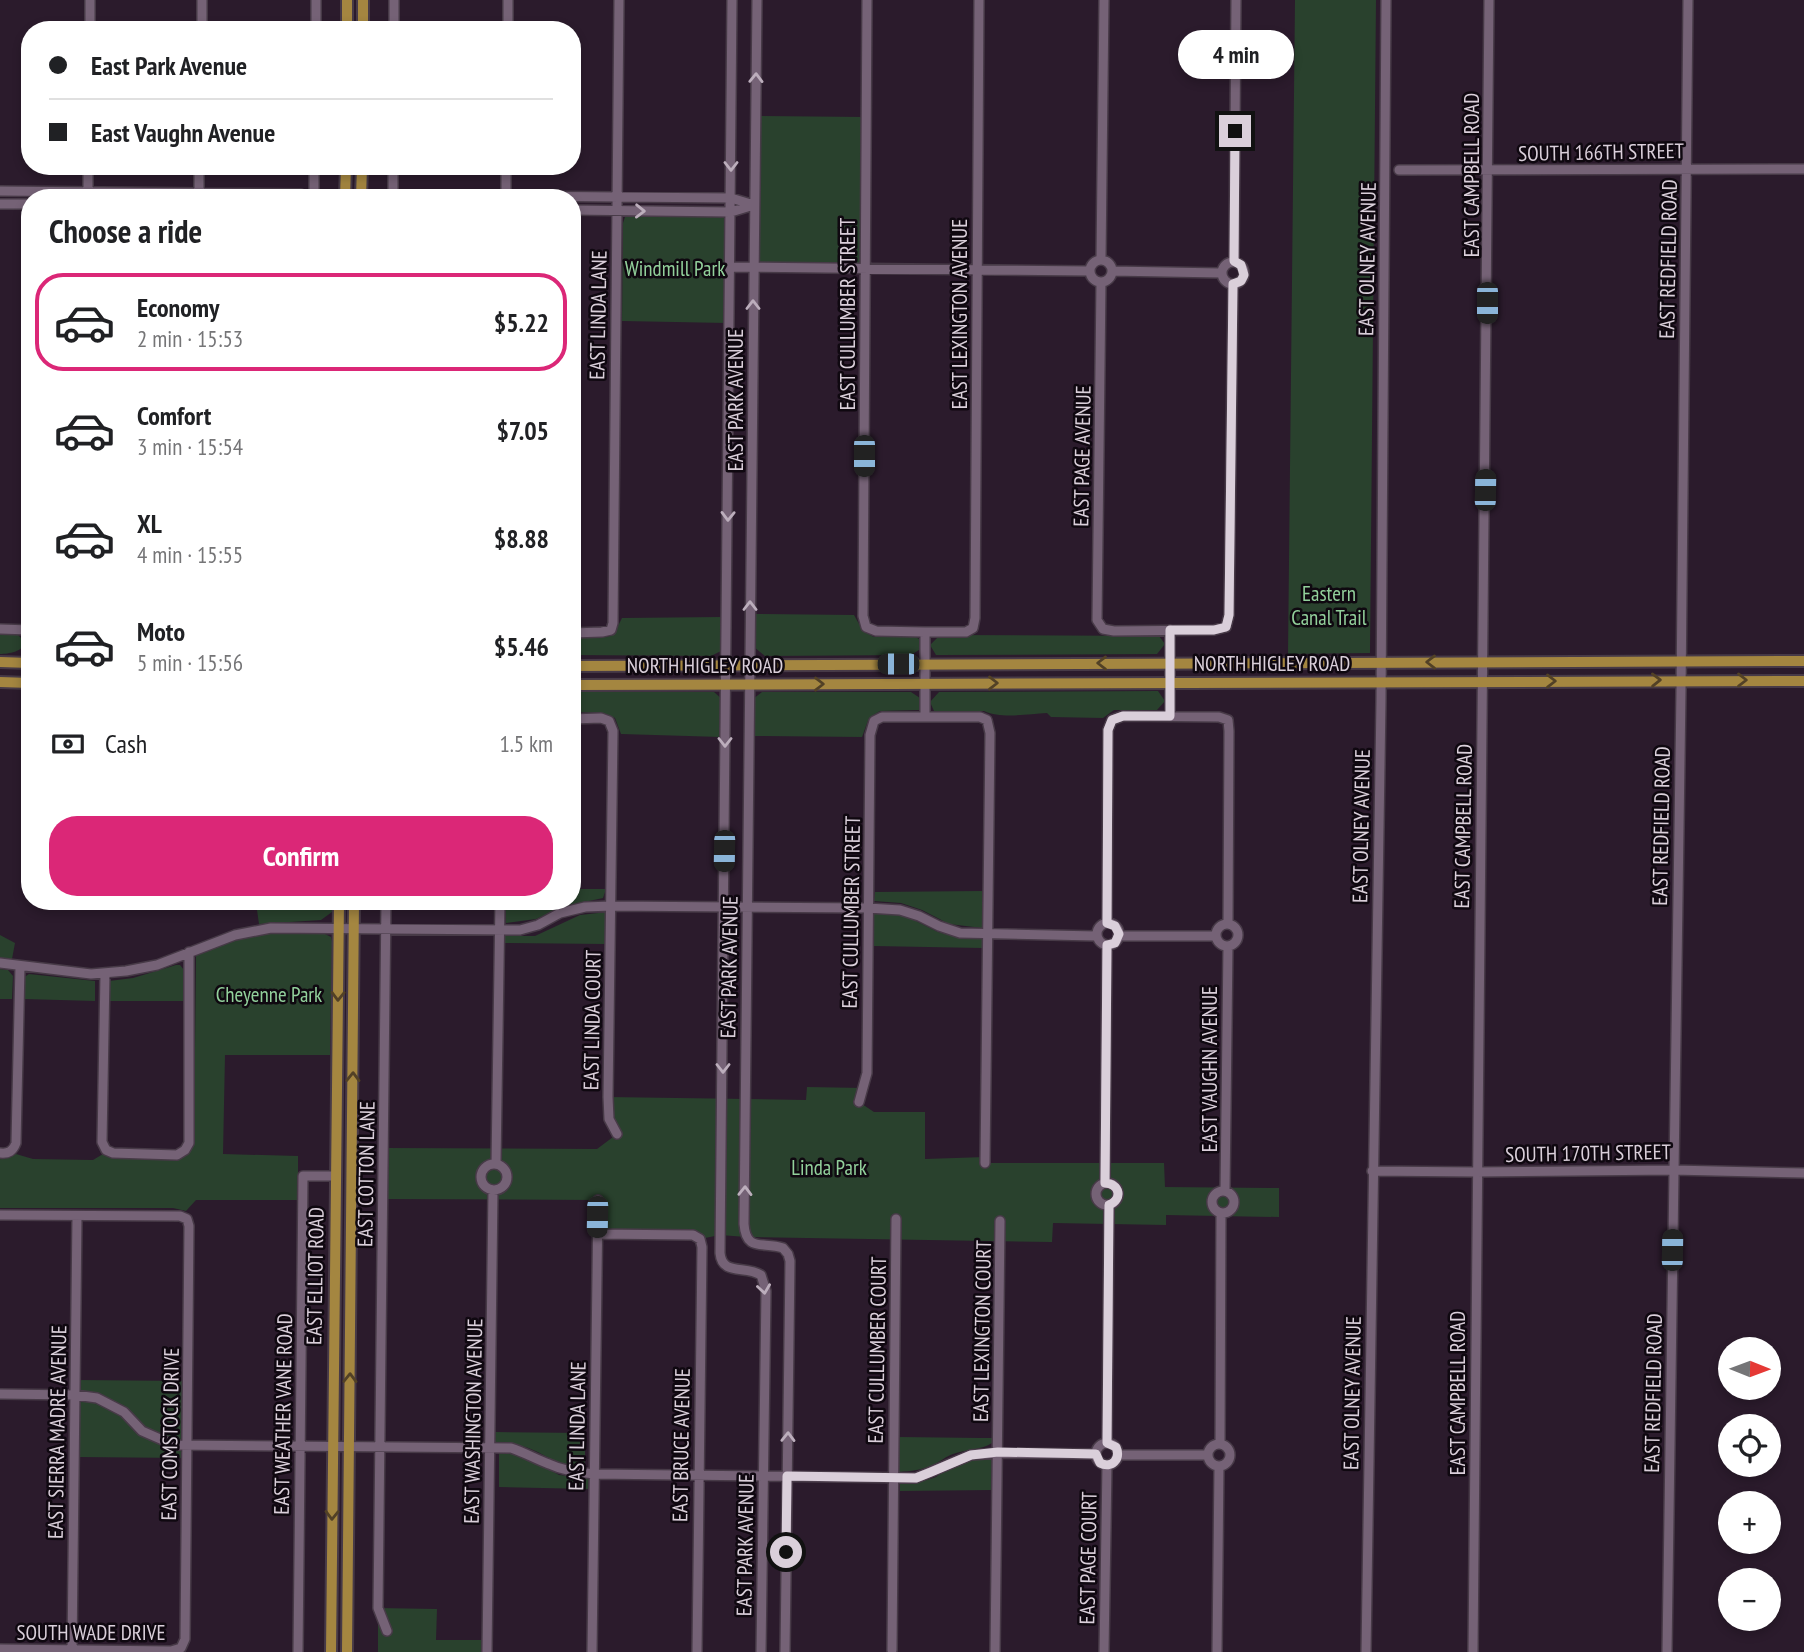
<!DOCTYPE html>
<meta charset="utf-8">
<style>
:root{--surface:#fff;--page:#f6f6f6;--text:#202124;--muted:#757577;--line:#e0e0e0;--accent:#db2777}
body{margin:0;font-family:"PT Sans Narrow",sans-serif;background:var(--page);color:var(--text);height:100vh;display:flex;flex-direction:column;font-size:26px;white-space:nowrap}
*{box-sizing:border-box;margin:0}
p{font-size:23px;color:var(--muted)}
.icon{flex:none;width:38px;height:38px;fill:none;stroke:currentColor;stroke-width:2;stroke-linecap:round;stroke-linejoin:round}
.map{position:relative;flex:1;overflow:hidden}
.details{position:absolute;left:21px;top:189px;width:560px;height:721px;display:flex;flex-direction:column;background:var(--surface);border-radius:28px;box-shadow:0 4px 10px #0003}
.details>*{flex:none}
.banner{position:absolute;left:21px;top:21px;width:560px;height:154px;border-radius:28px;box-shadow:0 4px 10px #0003;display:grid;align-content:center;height:154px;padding:0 28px;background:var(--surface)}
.needle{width:46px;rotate:91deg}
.tools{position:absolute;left:1718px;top:1337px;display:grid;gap:14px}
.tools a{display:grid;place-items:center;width:63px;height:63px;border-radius:50%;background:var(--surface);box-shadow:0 4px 10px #0003;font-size:35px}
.end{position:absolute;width:32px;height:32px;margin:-16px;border:9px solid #dacfda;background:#111;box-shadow:0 0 0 4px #111}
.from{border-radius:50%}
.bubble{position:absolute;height:49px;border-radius:24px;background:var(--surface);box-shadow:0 4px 10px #0003;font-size:23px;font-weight:800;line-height:49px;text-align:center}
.car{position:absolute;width:21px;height:42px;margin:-21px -10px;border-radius:9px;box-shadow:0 0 5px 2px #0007;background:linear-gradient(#222 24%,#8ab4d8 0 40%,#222 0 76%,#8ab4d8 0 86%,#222 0)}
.banner b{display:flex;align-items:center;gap:24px;height:66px;font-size:26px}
.banner b+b{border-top:2px solid var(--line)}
.banner i{width:18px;height:18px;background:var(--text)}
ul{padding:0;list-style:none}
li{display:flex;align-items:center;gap:21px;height:98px;margin:0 14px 10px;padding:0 14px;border:4px solid transparent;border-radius:28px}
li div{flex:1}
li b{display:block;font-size:26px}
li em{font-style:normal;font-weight:800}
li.current{border-color:var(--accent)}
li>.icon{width:63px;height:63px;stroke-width:1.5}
h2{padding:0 28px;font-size:32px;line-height:84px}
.pay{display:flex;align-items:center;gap:18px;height:77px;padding:0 28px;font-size:26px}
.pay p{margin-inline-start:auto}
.action{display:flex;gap:14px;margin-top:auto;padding:14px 28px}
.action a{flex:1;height:80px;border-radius:28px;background:var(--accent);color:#fff;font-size:28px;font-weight:800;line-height:80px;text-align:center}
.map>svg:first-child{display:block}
</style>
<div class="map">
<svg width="1804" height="1652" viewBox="0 0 1804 1652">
<rect width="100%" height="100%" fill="#2b1b2c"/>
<!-- green -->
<path fill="#29412d" d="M1295 0H1376L1370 653 1288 654Z
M756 116 865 117V269L753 268Z
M628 214 724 216 726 218 727 323 622 321 623 223 625 217Z
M755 614 854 615 863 631 874 637 914 636 919 639V650L911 655 765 656 754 647Z
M721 617V651L711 656 572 655V637H607L614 634 622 618Z
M0 634H17C34 649 12 654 0 654Z
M940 635 1159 636 1165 644 1157 654 936 655 930 645Z
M1158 691 1165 701 1157 710H1114L1103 718 1051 717 1047 713C1027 714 1002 719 984 711H934L930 702 939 692Z
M572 692H714L723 700 721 737 621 734 615 718 603 713 572 712Z
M762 692H911L920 698 919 710 880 711 869 718 862 737 753 736V699Z
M572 889H606L603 898 566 906 536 919 506 923 505 901H572Z
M982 891V928L949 924 922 910 901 903 874 901 875 892Z
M301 901H332V912L321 920 259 924 257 910 280 907H301Z
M874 911 890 912 908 917 938 932 956 937 982 939V948L873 946Z
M607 912 605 944 505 943V936H535L580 915Z
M284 931H319L331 937 332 942 330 1055H225L223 1154 298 1156V1200H196L186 1211 173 1208H0V1157H7L16 1154 33 1159 93 1160 103 1154 122 1158 177 1159C188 1155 191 1151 194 1140L196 956C214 941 260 933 284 931Z
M0 935 15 943 12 959H0Z
M176 965H180L184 970 183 1001H109V981L133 978Z
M0 969 8 970 13 976 12 999H0Z
M29 974 95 981V1001L24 999 23 978Z
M807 1087 864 1088 859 1102 874 1112H925V1159L985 1157V1163H1164L1165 1187 1279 1188V1217L1166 1215V1225L1053 1223 1052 1242 746 1237 720 1235 700 1239 597 1234V1200L383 1199 384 1148 597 1149 617 1134 608 1097 806 1100Z
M78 1380 185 1381V1458L77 1457Z
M495 1432 585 1433V1467C565 1470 550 1457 533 1450 521 1445 509 1443 495 1442Z
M899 1437 982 1438H993L992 1443C982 1450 966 1449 953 1454 946 1456 940 1462 933 1465 922 1470 911 1471 899 1472Z
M499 1452 517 1455 531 1459 559 1475 589 1478 588 1489 499 1487Z
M973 1459H993V1490L900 1491V1483L927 1480 936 1477 943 1471Z
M378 1608 437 1609 436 1640H488L487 1652H378Z"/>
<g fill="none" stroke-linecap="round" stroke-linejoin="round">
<!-- minor casing -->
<g stroke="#473a47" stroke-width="12">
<path id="minor" d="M732 0 720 1253C722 1276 745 1265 761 1275L766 1291 761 1652
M757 0 744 1224C746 1253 764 1241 783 1248L788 1254 790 1261 785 1652
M867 0 863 616 866 627 876 631 925 632H966L973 628 975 618 979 0
M90 30V0
M202 30V0
M316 30V0
M394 30V0
M508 30V0
M1399 170 1804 169
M0 191 301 194 309 198
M88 196V166
M199 196V166
M314 198V166
M393 198V166
M400 198 405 195 731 198 754 205
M506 198V166
M0 204H30
M572 210 731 212 754 205
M1101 259 1104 0
M1090 271a11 11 0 1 1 22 0a11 11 0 1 1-22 0Z
M1234 261 1236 0
M1222 273a11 11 0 1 1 22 0a11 11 0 1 1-22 0Z
M731 267 1090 271
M1112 271 1221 273
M1101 282 1097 620 1103 629 1114 631 1214 630 1226 627 1229 615 1233 284
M0 629 30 630
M1170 630V716
M572 633 602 632 611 630 613 623 619 0
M28 683 29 630
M925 717V632
M572 719 601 718 609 721 613 731 608 1097 609 1119 617 1134
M386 901 378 1608 387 1631
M1107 923 1108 730 1112 720 1123 716 1219 717 1228 720 1229 731 1228 924
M1097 934a11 11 0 1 1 22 0a11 11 0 1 1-22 0Z
M1216 935a11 11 0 1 1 22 0a11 11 0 1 1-22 0Z
M1118 936H1216
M0 963 91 974 126 971 157 965 235 935 271 928 520 930 538 925 560 913 585 907 611 906 868 908 900 910 919 916 939 926 960 933 1096 936
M105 974 102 1142 106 1150 113 1153 177 1155 185 1150 189 1143V952
M859 1102 867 1073 870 735 874 721 882 717H980L987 720 990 733 985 1163
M0 1153C9 1154 13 1151 16 1143L20 966
M496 1164 500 901
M481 1177a13 13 0 1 1 26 0a13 13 0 1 1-26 0Z
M1372 1171 1476 1172 1673 1170 1804 1173
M1105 1183 1107 945
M1096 1194a11 11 0 1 1 22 0a11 11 0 1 1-22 0Z
M1225 1191 1228 946
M1212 1202a11 11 0 1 1 22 0a11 11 0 1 1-22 0Z
M0 1215 180 1216 187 1219 189 1226 185 1639 181 1648 171 1651 0 1649
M597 1234 693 1235 700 1239 702 1247 697 1652
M0 1394 75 1395 97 1398 124 1412 142 1431 174 1445 511 1448C526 1453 535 1459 549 1464 564 1471 578 1472 594 1474L916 1478 971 1455 998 1453 1096 1454
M1107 1443 1109 1205
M1096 1454a11 11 0 1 1 22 0a11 11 0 1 1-22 0Z
M1220 1444 1221 1213
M1208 1455a11 11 0 1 1 22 0a11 11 0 1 1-22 0Z
M1118 1455H1208
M72 1650 77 1216
M892 1650 896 1219
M298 1652 303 1176H335
M487 1652 493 1190
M592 1652 598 1200
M995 1652 1000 1221
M1104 1652 1107 1465
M1217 1652 1219 1466
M1366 1652 1381 701 1386 0
M1473 1652 1489 0
M1667 1652 1681 691 1688 0"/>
</g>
<!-- major casing -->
<g stroke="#473a47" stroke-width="14">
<path id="major" d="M347 30V0
M363 30V0
M345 198 346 166
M361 198 362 166
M0 662 30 663
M572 666 1804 661
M0 682 30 683
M572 685 1804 681
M331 1652 339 901
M347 1652 354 901"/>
</g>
<!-- minor -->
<use href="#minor" stroke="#756276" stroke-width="9"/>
<!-- major -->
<use href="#major" stroke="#a48640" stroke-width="10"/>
</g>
<!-- one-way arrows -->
<defs><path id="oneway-chevron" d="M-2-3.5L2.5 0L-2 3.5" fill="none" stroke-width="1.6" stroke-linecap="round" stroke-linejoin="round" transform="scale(1.75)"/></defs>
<g stroke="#bcaebc">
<use href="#oneway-chevron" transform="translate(756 78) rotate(-89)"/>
<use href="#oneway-chevron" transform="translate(731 166) rotate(90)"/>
<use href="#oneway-chevron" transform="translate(640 211) rotate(1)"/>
<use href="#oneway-chevron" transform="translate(753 305) rotate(-90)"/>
<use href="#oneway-chevron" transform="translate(728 516) rotate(91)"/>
<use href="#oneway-chevron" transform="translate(750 606) rotate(-90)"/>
<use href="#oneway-chevron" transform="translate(725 742) rotate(90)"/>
<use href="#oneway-chevron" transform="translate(723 1068) rotate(90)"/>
<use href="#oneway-chevron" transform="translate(745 1191) rotate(-89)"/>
<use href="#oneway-chevron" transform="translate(764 1289) rotate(82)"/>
<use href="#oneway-chevron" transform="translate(788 1437) rotate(-89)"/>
</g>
<g stroke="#524126">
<use href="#oneway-chevron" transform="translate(1431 662) rotate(-180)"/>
<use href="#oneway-chevron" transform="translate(1102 663) rotate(180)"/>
<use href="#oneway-chevron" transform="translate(1656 680) rotate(-1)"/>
<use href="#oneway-chevron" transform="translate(1742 680)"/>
<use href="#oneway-chevron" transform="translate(1551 681)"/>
<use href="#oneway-chevron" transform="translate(993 683)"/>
<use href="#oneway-chevron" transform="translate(819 684)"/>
<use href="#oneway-chevron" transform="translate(338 996) rotate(91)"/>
<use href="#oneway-chevron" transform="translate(353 1077) rotate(-89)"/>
<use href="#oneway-chevron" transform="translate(350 1378) rotate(-89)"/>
<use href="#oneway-chevron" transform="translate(332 1515) rotate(91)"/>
</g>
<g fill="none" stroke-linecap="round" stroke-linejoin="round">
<!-- route -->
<path stroke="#dacfda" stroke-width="9" d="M786 1552 787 1476 916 1478 931 1472 971 1455 998 1452 1096 1454 1100 1463C1112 1469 1121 1459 1116 1447L1107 1443 1109 1205C1123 1199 1120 1184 1105 1183L1107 945 1115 943 1119 934 1115 926 1107 923 1108 730 1112 720 1123 716H1170V630H1214L1226 627 1229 615 1233 284 1241 281 1244 275 1241 265 1234 261 1235 131"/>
</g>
<g text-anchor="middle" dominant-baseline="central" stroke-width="5" stroke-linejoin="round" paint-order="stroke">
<!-- street labels -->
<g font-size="21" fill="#dacfda" stroke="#0f0810">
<text transform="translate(1601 152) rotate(-1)">SOUTH 166TH STREET</text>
<text transform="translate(1471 175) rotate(-90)">EAST CAMPBELL ROAD</text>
<text transform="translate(1367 259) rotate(-89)">EAST OLNEY AVENUE</text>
<text transform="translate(1668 259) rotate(-89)">EAST REDFIELD ROAD</text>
<text transform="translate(847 314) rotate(-90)">EAST CULLUMBER STREET</text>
<text transform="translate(959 314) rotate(-90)">EAST LEXINGTON AVENUE</text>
<text transform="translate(598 315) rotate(-89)">EAST LINDA LANE</text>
<text transform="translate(735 400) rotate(-90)">EAST PARK AVENUE</text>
<text transform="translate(1082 456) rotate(-89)">EAST PAGE AVENUE</text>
<text x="1272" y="663">NORTH HIGLEY ROAD</text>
<text x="705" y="665">NORTH HIGLEY ROAD</text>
<text transform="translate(1361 826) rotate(-89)">EAST OLNEY AVENUE</text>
<text transform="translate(1463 826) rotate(-89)">EAST CAMPBELL ROAD</text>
<text transform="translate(1661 826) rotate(-89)">EAST REDFIELD ROAD</text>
<text transform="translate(851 912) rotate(-89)">EAST CULLUMBER STREET</text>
<text transform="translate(729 967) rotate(-89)">EAST PARK AVENUE</text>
<text transform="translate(592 1020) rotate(-89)">EAST LINDA COURT</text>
<text transform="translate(1209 1069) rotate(-90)">EAST VAUGHN AVENUE</text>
<text transform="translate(1588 1153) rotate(-1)">SOUTH 170TH STREET</text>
<text transform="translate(366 1174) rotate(-89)">EAST COTTON LANE</text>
<text transform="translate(315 1276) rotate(-89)">EAST ELLIOT ROAD</text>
<text transform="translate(982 1331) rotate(-89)">EAST LEXINGTON COURT</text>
<text transform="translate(877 1350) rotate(-89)">EAST CULLUMBER COURT</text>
<text transform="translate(1352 1393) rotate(-89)">EAST OLNEY AVENUE</text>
<text transform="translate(1457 1393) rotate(-90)">EAST CAMPBELL ROAD</text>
<text transform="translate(1653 1393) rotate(-89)">EAST REDFIELD ROAD</text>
<text transform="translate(283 1414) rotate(-89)">EAST WEATHER VANE ROAD</text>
<text transform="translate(473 1421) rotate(-89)">EAST WASHINGTON AVENUE</text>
<text transform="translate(577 1426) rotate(-89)">EAST LINDA LANE</text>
<text transform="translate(57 1432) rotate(-89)">EAST SIERRA MADRE AVENUE</text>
<text transform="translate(170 1434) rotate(-89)">EAST COMSTOCK DRIVE</text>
<text transform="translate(681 1445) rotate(-89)">EAST BRUCE AVENUE</text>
<text transform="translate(745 1545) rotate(-89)">EAST PARK AVENUE</text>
<text transform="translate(1088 1558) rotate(-89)">EAST PAGE COURT</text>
<text x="91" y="1632">SOUTH WADE DRIVE</text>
</g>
<!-- park labels -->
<g font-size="21" fill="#92d09b" stroke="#0f0810">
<text x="675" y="268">Windmill Park</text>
<text x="1329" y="593">Eastern<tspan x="1329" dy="24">Canal Trail</tspan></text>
<text x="269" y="994">Cheyenne Park</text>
<text x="829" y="1167">Linda Park</text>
</g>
</g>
</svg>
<div class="tools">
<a><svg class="needle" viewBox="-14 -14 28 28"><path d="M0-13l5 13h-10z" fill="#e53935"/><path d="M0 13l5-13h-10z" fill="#757577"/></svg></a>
<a><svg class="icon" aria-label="locate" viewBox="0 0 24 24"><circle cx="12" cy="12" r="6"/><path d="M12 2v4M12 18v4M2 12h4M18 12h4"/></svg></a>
<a>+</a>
<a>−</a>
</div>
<i class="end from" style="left:786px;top:1552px"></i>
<i class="end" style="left:1235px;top:131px"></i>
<div class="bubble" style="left:1178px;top:30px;width:116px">4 min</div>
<i class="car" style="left:1487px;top:303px;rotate:180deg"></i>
<i class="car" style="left:864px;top:456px;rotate:180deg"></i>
<i class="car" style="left:1485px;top:490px;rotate:1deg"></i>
<i class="car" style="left:898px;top:664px;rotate:270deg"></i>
<i class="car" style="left:724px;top:851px;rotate:181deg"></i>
<i class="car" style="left:597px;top:1217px;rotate:181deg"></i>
<i class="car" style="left:1672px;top:1250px;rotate:1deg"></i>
<div class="banner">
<b><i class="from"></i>East Park Avenue</b>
<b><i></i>East Vaughn Avenue</b>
</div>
<section class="details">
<h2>Choose a ride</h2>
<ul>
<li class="current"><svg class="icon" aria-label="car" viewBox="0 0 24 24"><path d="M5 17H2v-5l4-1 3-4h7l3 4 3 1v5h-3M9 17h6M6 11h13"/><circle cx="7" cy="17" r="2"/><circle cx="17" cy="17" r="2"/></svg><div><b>Economy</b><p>2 min · 15:53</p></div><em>$5.22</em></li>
<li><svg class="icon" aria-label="car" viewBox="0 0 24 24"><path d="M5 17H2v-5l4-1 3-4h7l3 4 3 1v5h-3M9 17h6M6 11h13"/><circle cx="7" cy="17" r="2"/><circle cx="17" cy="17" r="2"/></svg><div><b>Comfort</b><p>3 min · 15:54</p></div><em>$7.05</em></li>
<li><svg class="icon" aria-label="car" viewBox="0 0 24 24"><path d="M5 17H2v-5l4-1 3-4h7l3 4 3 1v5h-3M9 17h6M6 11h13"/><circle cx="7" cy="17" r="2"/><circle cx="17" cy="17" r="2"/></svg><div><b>XL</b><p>4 min · 15:55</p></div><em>$8.88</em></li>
<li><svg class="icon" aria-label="car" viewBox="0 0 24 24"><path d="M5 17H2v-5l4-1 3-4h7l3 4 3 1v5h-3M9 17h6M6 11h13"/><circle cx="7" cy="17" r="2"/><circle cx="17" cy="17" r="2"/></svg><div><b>Moto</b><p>5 min · 15:56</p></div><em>$5.46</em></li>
</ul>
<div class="pay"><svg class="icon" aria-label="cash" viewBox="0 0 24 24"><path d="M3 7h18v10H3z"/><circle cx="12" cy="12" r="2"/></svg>Cash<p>1.5 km</p></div>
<div class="action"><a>Confirm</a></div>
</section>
</div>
